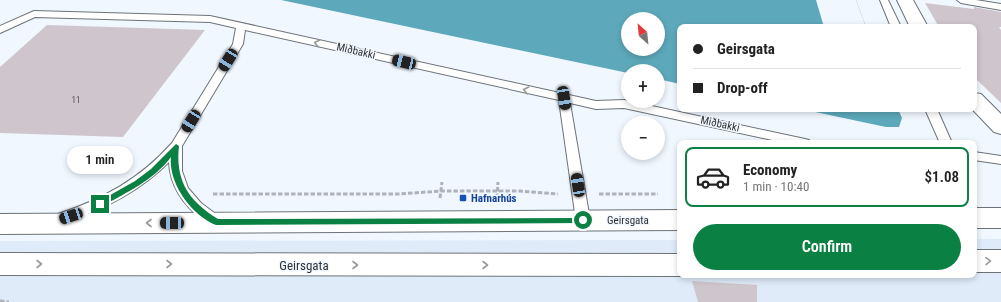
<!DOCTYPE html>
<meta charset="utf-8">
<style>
:root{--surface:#fff;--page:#f6f6f6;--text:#222;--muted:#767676;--line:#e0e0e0;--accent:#0b8043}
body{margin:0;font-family:"Roboto Condensed",sans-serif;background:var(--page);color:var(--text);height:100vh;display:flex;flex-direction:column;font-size:15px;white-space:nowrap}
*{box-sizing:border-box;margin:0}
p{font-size:13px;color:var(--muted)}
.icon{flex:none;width:22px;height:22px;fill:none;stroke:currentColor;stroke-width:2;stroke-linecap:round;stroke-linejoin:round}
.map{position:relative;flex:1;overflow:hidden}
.side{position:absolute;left:677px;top:140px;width:300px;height:138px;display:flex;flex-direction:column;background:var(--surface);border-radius:8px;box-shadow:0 2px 6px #0003}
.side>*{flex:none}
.hud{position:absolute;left:677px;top:24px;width:300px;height:88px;border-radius:8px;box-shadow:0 2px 6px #0003;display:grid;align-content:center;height:88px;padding:0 16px;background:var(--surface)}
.needle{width:26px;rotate:333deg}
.controls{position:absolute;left:621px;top:12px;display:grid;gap:8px}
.controls a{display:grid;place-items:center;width:44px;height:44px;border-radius:50%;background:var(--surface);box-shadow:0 2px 6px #0003;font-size:20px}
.end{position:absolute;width:18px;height:18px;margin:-9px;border:5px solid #0b8043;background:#fff;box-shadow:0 0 0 2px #fff}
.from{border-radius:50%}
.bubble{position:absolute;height:28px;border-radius:14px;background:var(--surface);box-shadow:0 2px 6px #0003;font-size:13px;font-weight:600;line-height:28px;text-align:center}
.car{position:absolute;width:12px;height:24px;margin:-12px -6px;border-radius:5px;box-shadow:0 0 3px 1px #0007;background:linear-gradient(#222 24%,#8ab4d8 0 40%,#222 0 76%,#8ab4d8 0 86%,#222 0)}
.hud b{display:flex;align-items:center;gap:14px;height:38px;font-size:15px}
.hud b+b{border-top:1px solid var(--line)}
.hud i{width:10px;height:10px;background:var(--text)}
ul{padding:7px 0 0;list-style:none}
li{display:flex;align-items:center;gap:12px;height:60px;margin:0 8px 6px;padding:0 8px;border:2px solid transparent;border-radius:8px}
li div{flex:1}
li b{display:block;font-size:15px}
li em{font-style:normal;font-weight:600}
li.current{border-color:var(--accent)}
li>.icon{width:36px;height:36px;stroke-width:1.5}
.action{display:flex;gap:8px;margin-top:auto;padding:8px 16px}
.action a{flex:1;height:46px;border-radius:24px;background:var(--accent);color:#fff;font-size:16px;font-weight:600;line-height:46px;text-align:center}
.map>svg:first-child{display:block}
</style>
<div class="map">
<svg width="1001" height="302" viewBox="0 0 1001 302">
<rect width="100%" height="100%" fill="#f0f7ff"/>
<!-- built -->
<path fill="#dfebf9" d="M974 239H1001V302H0V241L680 240V275H974Z"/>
<!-- water -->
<path fill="#5da9bb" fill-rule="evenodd" d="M281 0H856L866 27H680V84L658 79V71H628V73ZM628 19H658V49H628Z
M801 109H898L902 118 899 127H886Z"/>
<!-- pier -->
<path fill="#f0f7ff" d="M816 0H856L866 27H824Z"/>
<!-- building -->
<path fill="#cec6cc" d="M925 3 974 9V7L1001 12V27H999L1001 30V103L974 77V27H939Z
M47 25 205 30 123 137 0 133V67Z
M692 281 757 285V302H698Z"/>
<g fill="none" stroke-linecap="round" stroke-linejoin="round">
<!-- service casing -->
<g stroke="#6d7379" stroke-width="2">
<path id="service" d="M880 0H888L901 27H891Z
M957 0H976L1001 4V10L961 3Z
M34 11 210 16 596 101 624 100 805 139 809 140 811 143H786L624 108 596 109 570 103 590 220 588 224 583 225 578 224 576 220 559 100 245 30 243 44 182 146V171L188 188 201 203 221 218 223 222 221 226C214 228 210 225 204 221 184 206 170 187 169 162 139 192 103 210 63 223L58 222 56 218 58 214C103 199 140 179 172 143L233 44 236 28 210 22 35 17 0 33V26Z
M925 109H937L952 143H940Z
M974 152 1001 156V164L974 160Z"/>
</g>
<!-- minor casing -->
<g stroke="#6d7379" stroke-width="2">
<path id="minor" d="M897 0H913L928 27H910Z
M974 93 981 94 1001 114V134L994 132 972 109H974Z"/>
</g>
<!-- primary casing -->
<g stroke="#6d7379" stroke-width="2">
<path id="primary" d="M974 208H1001V228H974Z
M680 210V230L0 234V214Z
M974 250H1001V272H974Z
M0 253 680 254V275H684L680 276 0 275Z"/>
</g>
<!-- path -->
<path stroke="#aeb3ba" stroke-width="3" stroke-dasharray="4.5 2" stroke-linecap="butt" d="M213 194H399L441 191H518L558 194
M599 194H658
M440 198 442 182
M497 198 498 182
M0 301 9 302"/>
<!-- service -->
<use href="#service" fill="#fff" fill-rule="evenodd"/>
<!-- minor -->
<use href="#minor" fill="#fff" fill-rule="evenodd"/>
<!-- primary -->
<use href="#primary" fill="#fff" fill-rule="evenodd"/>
</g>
<!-- one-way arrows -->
<defs><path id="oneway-chevron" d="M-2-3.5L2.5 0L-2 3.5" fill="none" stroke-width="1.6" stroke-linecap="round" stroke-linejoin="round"/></defs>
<g stroke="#98999a">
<use href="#oneway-chevron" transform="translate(317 43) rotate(-167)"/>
<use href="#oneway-chevron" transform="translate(526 90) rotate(-167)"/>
<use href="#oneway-chevron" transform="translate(149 223) rotate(180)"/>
<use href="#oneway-chevron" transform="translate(988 261) rotate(-1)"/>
<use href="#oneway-chevron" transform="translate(39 264)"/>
<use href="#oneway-chevron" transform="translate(169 264)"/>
<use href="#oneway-chevron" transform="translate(355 265)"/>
<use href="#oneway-chevron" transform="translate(485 265)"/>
</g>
<!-- route -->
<path fill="#0b8043" d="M176 144 179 146C175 181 189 201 218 219L583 218 587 220 583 223 216 225C192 216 168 183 171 157 154 180 127 192 103 206H98V202L135 181 151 169Z"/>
<!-- markers -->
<rect fill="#1a4fb4" stroke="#f0f7ff" stroke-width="1.5" x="459" y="194" width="8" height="8" rx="2"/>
<g text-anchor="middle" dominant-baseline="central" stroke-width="3" stroke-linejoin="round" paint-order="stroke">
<!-- number labels -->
<g font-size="9" fill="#58585c">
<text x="76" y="100">11</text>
</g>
<!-- street labels -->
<g font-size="11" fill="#313336" stroke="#f0f7ff">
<text transform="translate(356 51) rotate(13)">Miðbakki</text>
<text transform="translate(720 124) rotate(12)">Miðbakki</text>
<text x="628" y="220">Geirsgata</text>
</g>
<!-- transit labels -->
<g font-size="11" font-weight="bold" fill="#164399" stroke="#f0f7ff" text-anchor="start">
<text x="471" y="198">Hafnarhús</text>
</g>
<!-- near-street labels -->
<g font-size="13" fill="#313336" stroke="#f0f7ff">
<text x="304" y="265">Geirsgata</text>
</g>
</g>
</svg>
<div class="controls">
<a><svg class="needle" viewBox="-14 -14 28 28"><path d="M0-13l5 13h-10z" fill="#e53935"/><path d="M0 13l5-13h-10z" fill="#767676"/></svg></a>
<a>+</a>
<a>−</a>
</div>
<i class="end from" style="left:583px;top:220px"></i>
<i class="end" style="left:100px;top:204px"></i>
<div class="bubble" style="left:67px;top:146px;width:66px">1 min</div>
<i class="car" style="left:228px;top:60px;rotate:212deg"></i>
<i class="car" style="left:404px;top:62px;rotate:283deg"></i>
<i class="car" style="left:564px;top:98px;rotate:171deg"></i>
<i class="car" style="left:191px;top:121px;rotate:212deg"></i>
<i class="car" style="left:578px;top:185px;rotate:351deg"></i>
<i class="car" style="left:71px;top:216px;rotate:252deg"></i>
<i class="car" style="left:172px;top:223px;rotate:270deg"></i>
<div class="hud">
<b><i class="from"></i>Geirsgata</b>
<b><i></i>Drop-off</b>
</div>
<section class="side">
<ul>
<li class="current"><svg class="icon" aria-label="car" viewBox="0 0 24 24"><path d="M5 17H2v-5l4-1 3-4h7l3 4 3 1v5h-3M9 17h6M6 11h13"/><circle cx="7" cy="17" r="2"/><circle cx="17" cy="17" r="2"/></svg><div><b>Economy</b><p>1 min · 10:40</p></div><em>$1.08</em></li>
</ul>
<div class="action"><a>Confirm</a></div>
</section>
</div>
